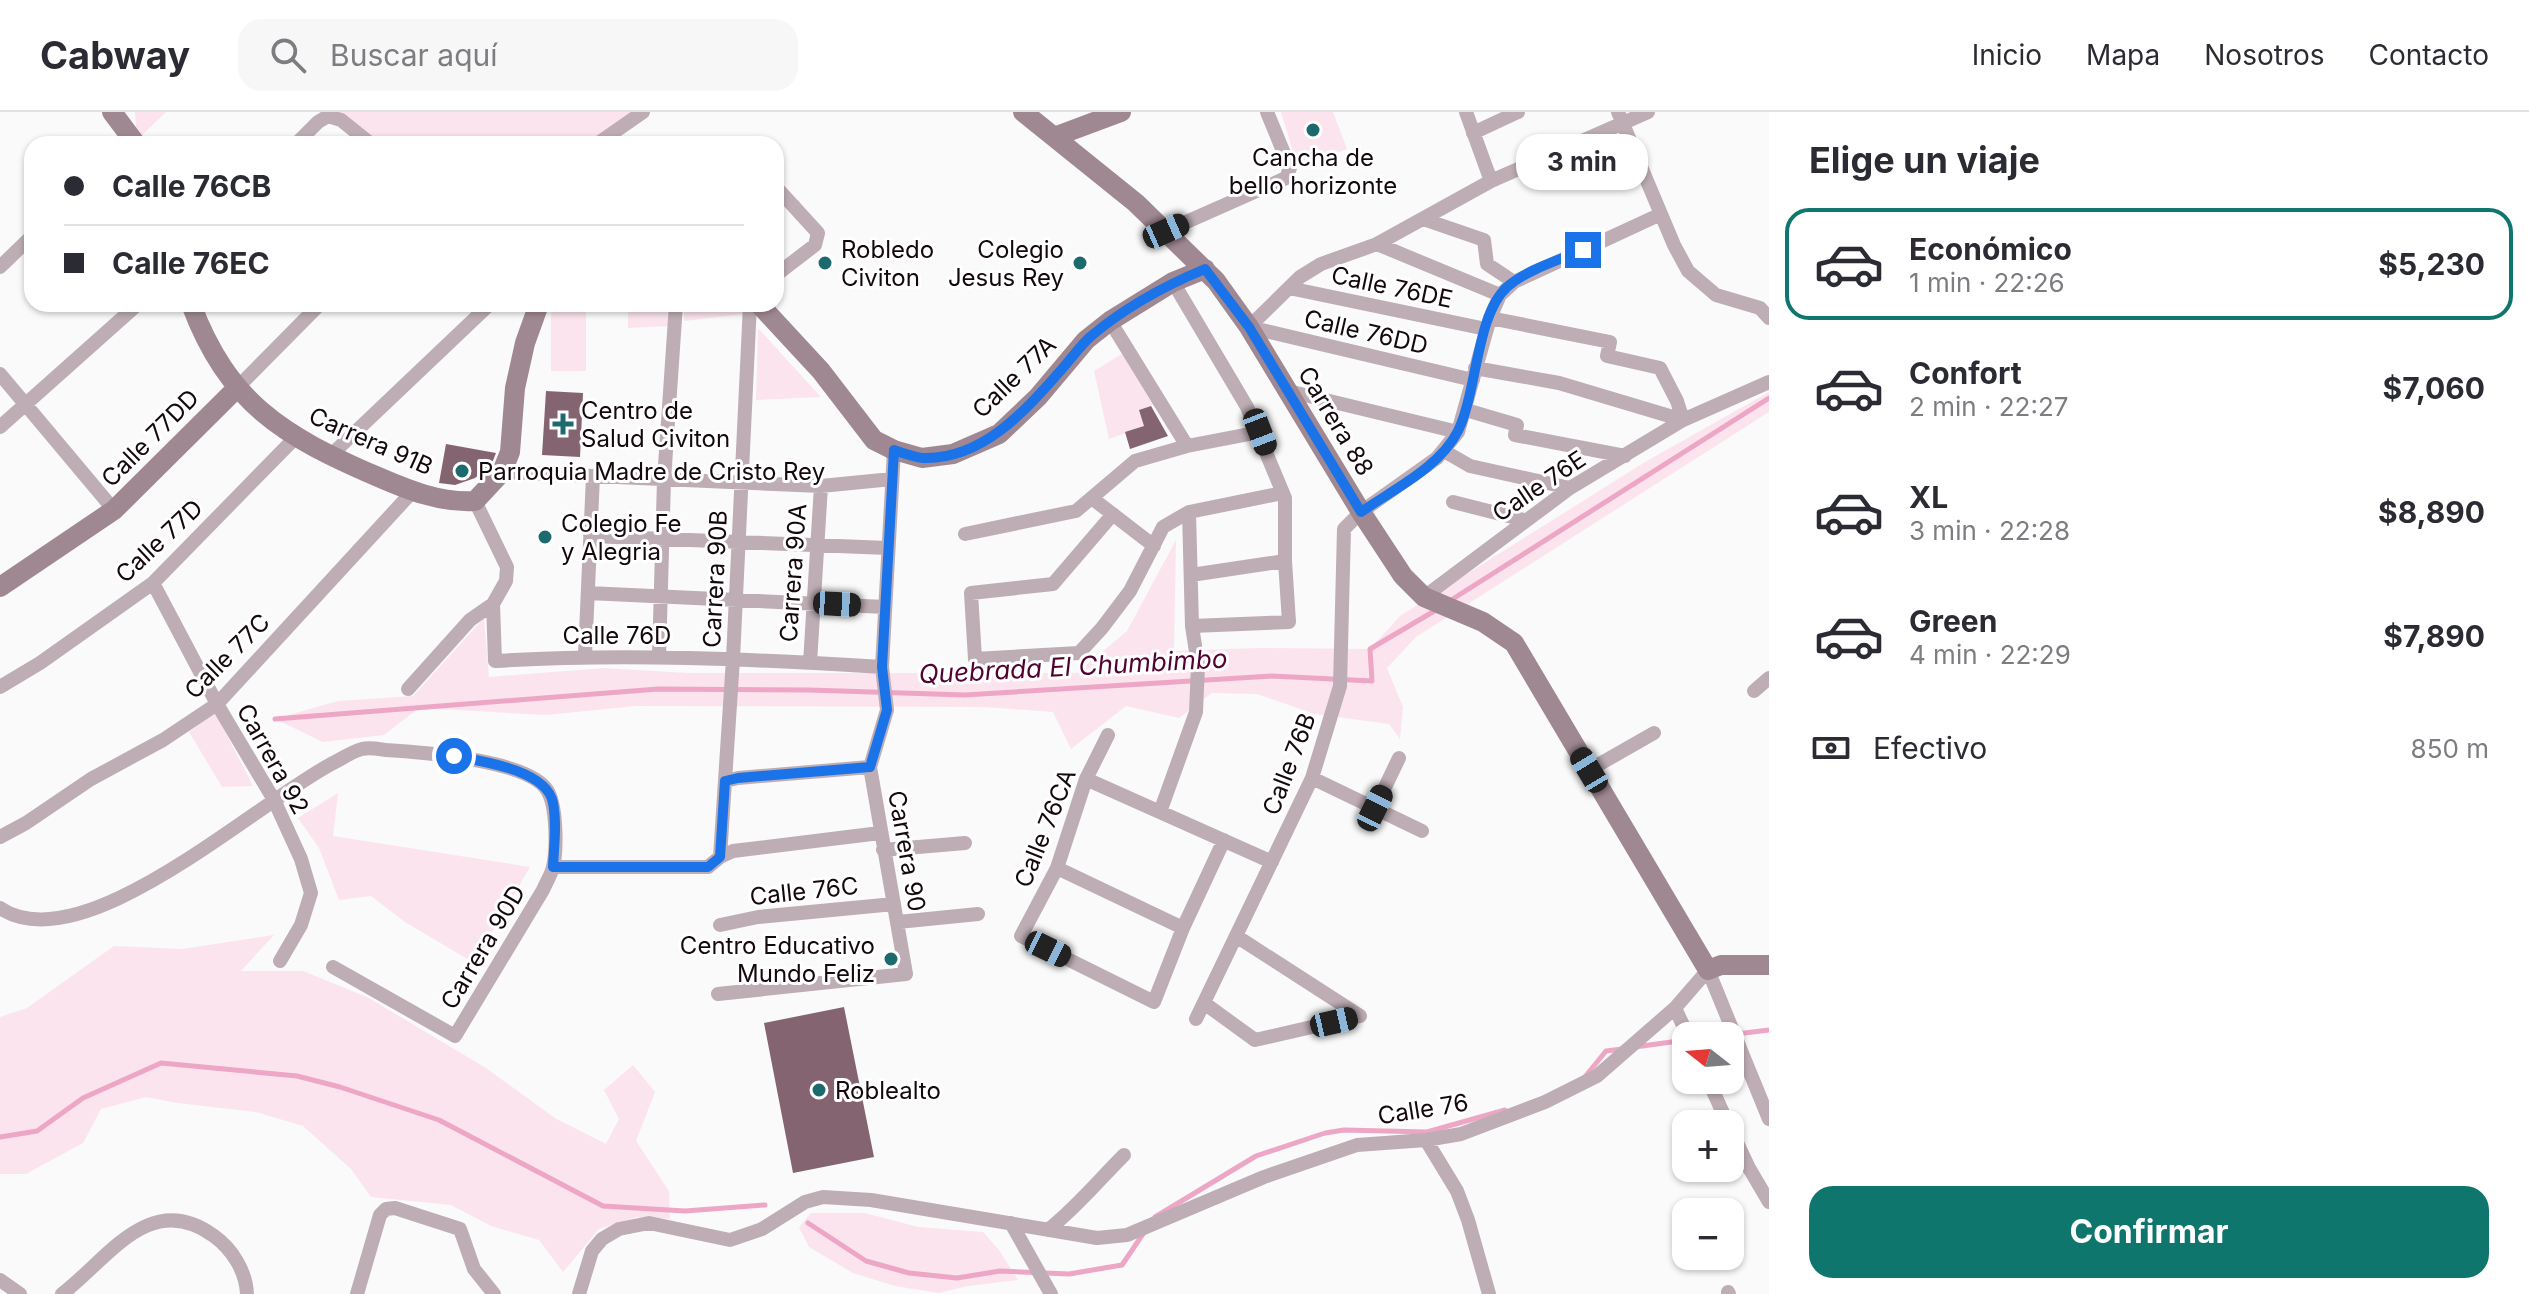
<!DOCTYPE html>
<html lang="es">
<meta charset="utf-8">
<style>
:root{--surface:#fff;--page:#f7f7f7;--text:#2b2b33;--muted:#7c7c81;--line:#e1e1e2;--accent:#0f766e}
body{margin:0;font-family:Inter,sans-serif;background:var(--page);color:var(--text);height:100vh;display:flex;flex-direction:column;font-size:30px;white-space:nowrap}
*{box-sizing:border-box;margin:0}
p{font-size:26px;color:var(--muted)}
.icon{flex:none;width:44px;height:44px;fill:none;stroke:currentColor;stroke-width:2;stroke-linecap:round;stroke-linejoin:round}
.map{position:relative;flex:1;overflow:hidden}
.panel{display:flex;flex-direction:column;background:var(--surface);width:760px}
.panel>*{flex:none}
.hud{position:absolute;left:24px;top:24px;width:760px;height:176px;border-radius:24px;box-shadow:0 2px 6px #0004;display:grid;align-content:center;height:176px;padding:0 40px;background:var(--surface)}
.needle{width:52px;rotate:287deg}
.controls{position:absolute;left:1672px;top:910px;display:grid;gap:16px}
.controls a{display:grid;place-items:center;width:72px;height:72px;border-radius:16px;background:var(--surface);box-shadow:0 2px 6px #0004;font-size:40px}
.end{position:absolute;width:36px;height:36px;margin:-18px;border:10px solid #1a73e8;background:#fff;box-shadow:0 0 0 4px #fff}
.from{border-radius:50%}
.bubble{position:absolute;height:56px;border-radius:24px;background:var(--surface);box-shadow:0 2px 6px #0004;font-size:26px;font-weight:700;line-height:56px;text-align:center}
.car{position:absolute;width:24px;height:48px;margin:-24px -12px;border-radius:10px;box-shadow:0 0 6px 2px #0007;background:linear-gradient(#222 24%,#8ab4d8 0 40%,#222 0 76%,#8ab4d8 0 86%,#222 0)}
.hud b{display:flex;align-items:center;gap:28px;height:76px;font-size:30px}
.hud b+b{border-top:2px solid var(--line)}
.hud i{width:20px;height:20px;background:var(--text)}
ul{padding:0;list-style:none}
li{display:flex;align-items:center;gap:24px;height:112px;margin:0 16px 12px;padding:0 24px;border:4px solid transparent;border-radius:24px}
li div{flex:1}
li b{display:block;font-size:30px}
li em{font-style:normal;font-weight:700}
li.selected{border-color:var(--accent)}
li>.icon{width:72px;height:72px;stroke-width:1.5}
h2{padding:0 40px;font-size:36px;line-height:96px}
.pay{display:flex;align-items:center;gap:20px;height:88px;padding:0 40px;font-size:30px}
.pay p{margin-inline-start:auto}
.action{display:flex;gap:16px;margin-top:auto;padding:16px 40px}
.action a{flex:1;height:92px;border-radius:24px;background:var(--accent);color:#fff;font-size:32px;font-weight:700;line-height:92px;text-align:center}
header{display:flex;align-items:center;gap:48px;box-sizing:border-box;height:112px;padding:0 40px;background:var(--surface);border-bottom:2px solid var(--line)}
header strong{font-size:38px}
nav{display:flex;gap:44px;margin-inline-start:auto;font-size:28px}
.search{width:560px;height:72px;background:var(--page);display:flex;align-items:center;gap:20px;box-sizing:border-box;padding:0 28px;border-radius:24px;color:var(--muted);font-size:30px}
main{display:flex;flex:1;min-height:0}
.map>svg:first-child{display:block}
</style>
<header>
<strong>Cabway</strong>
<div class="search"><svg class="icon" aria-label="search" viewBox="0 0 24 24"><circle cx="10" cy="10" r="6"/><path d="M15 15l6 6"/></svg>Buscar aquí</div>
<nav><a>Inicio</a><a>Mapa</a><a>Nosotros</a><a>Contacto</a></nav>
</header>
<main>
<div class="map">
<svg width="1769" height="1182" viewBox="0 0 1769 1182">
<rect width="100%" height="100%" fill="#fafafa"/>
<!-- green -->
<path fill="#fbe4ee" d="M135 0H166L137 28Z
M340 0H640L581 32H380Z
M1281 0H1333L1347 37 1298 56Z
M628 192H669V214L628 216Z
M684 192H742L744 202 684 209Z
M551 199H586V259H551Z
M758 216 821 285 756 288Z
M1125 240 1158 291 1140 298 1145 314 1109 327 1094 259Z
M1769 280V300L1416 525 1387 556 1403 595 1400 627 1389 612 1315 602 1257 582 1212 581 1179 606 1126 594 1071 637 1053 600 985 595 636 594 546 603 419 596 384 623 323 630 275 607 338 589 413 584 484 506 489 565 604 556 688 561H1077L1127 519 1176 428 1174 539 1259 536 1370 537 1400 504 1645 350Z
M215 600 253 674 222 675 189 620Z
M338 681 333 724 530 755 474 851 405 810 371 784 339 788 319 736 298 706Z
M274 823 241 859H303L367 885 486 956 555 1006 606 1032 619 1007 604 978 633 953 655 980 636 1029 669 1079 670 1107 637 1105 599 1117 563 1160 539 1128 491 1114 451 1093 371 1085 351 1057 303 1014 256 1000 177 991 146 985 101 997 83 1031 26 1062H0V905L27 896 114 834 182 837Z
M811 1101H865L918 1115 983 1120 999 1138 1018 1168 968 1174 939 1181 895 1174 853 1161 809 1135 799 1115Z"/>
<g fill="none" stroke-linecap="round" stroke-linejoin="round">
<!-- stream -->
<path stroke="#eda6c5" stroke-width="5" d="M1448 490 1769 286
M275 607 658 577 809 578 965 583 1272 564 1372 569 1370 537 1436 498
M1720 924 1769 918
M1635 935 1686 928
M1584 966 1606 939 1622 937
M0 1025 37 1019 83 986 161 951 297 964 340 975 439 1008 603 1094 685 1099 765 1093
M1155 1105 1256 1044 1325 1021 1344 1018 1427 1020 1505 998
M808 1111 866 1149 909 1161 957 1166 1000 1159 1069 1162 1122 1153 1145 1119"/>
</g>
<!-- building -->
<path fill="#856472" d="M546 279 583 281 580 345 542 343Z
M1151 294 1168 324 1130 337 1125 320 1144 314 1139 298Z
M446 332 496 341 492 351 475 366 455 373 439 371Z
M844 895 874 1045 793 1061 764 911Z"/>
<g fill="none" stroke-linecap="round" stroke-linejoin="round">
<!-- street -->
<path stroke="#beadb4" stroke-width="14" d="M1466 0 1491 69
M1618 0 1674 133 1688 159 1716 183 1760 196 1769 206
M1473 21 1518 0
M296 32 318 10 328 4 341 8 371 32
M597 32 643 0
M776 75 818 121 815 133 776 163
M1423 107 1484 128 1487 152 1514 170
M1166 119 1286 66 1290 56 1267 0
M1377 132 1500 183
M0 155 32 124
M1173 170 1247 295 1285 386V449L1289 510 1192 514
M1289 176 1486 217
M1490 206 1610 230 1607 244 1660 256 1677 289 1683 308
M1110 209 1187 334
M1475 256 1559 271 1683 308
M0 262 114 398
M1473 268 1249 215 1300 165 1321 152 1377 132 1491 69 1648 0
M237 276 320 192
M1288 279 1458 320
M1466 298 1517 313 1515 323 1625 344
M0 315 138 192
M1444 339 1470 354 1570 376
M330 344 490 192
M502 360 821 374 892 367
M1093 387 1154 434
M475 389 507 455 506 469 493 492 495 549C625 541 752 547 882 555
M1453 390 1524 408
M1113 402 1053 472 971 481 975 547 1079 541 1102 516 1130 479 1163 415 1189 400 1283 381
M965 422 1076 399 1135 349 1187 334 1260 320
M591 424 888 436
M1191 463 1285 449
M153 471 217 592 274 688 301 747 311 781 301 813 280 849
M588 481 885 495
M1424 485 1570 376 1683 308 1769 270
M585 543 593 364
M659 545 664 368 676 192
M810 551 821 374
M0 575 40 551 153 471 295 326
M408 577 470 508 493 492
M1754 579 1769 566
M1108 623 1086 667 1057 756 1021 824 1154 890 1183 816 1224 728
M1589 658 1654 621
M1312 666 1422 719
M1086 667 1272 750
M725 669 738 666 870 655
M1375 696 1399 646
M1160 700 1196 600 1198 553 1192 514 1189 400
M0 725 26 711 91 667 163 628 217 592 413 379
M883 738 965 731
M720 745 733 547 750 192
M553 755H708L720 745 733 739 880 721
M1057 756 1183 816
M0 796C83 852 259 688 335 650 343 646 353 639 362 637 369 635 379 637 386 638 421 640 528 648 547 678 557 693 557 738 553 755 551 763 546 771 543 778L455 924 333 855
M898 810 978 802
M720 813 758 805 894 792
M1236 824 1360 904
M718 882 906 862 870 655 887 598 882 555 894 338
M1204 891 1255 928 1360 904
M1675 896 1688 924
M1196 907 1312 666 1340 574 1344 417 1361 400 1437 346 1458 320 1490 206 1500 183 1514 170 1661 102
M1708 968 1728 1012
M1730 1016 1749 1056 1769 1090
M1426 1028 1457 1079 1468 1108 1489 1182
M1011 1111 1051 1182
M1048 1118C1077 1095 1098 1069 1124 1043
M0 1168 20 1182
M1728 1180 1729 1182
M62 1182C108 1147 150 1077 214 1124 232 1137 246 1159 247 1182
M357 1182 380 1103 386 1097 395 1096 460 1117 474 1157 494 1182
M579 1182 592 1139 602 1127 619 1117 649 1111 730 1128 762 1117 805 1090 823 1085 871 1088 1097 1126 1127 1123 1264 1065 1357 1033 1426 1028 1461 1022 1545 990 1597 964 1675 896 1708 858 1769 1007"/>
<!-- secondary -->
<path stroke="#a08892" stroke-width="20" d="M112 0 136 32
M1023 0 1136 91 1216 169 1249 215 1361 400 1403 464 1424 485 1483 510 1514 531 1708 858 1721 853H1769
M1054 25 1121 0
M191 192C228 291 283 324 376 364 408 378 440 391 475 389L502 360 510 340 515 276 525 231 539 192
M759 192 821 259 874 328 894 338 922 346 953 342 999 322 1038 285 1086 228 1110 209 1173 170 1205 157
M0 475 114 398 237 276"/>
</g>
<g fill="none" stroke-linecap="round" stroke-linejoin="round">
<!-- route -->
<path stroke="#1a73e8" stroke-width="10" d="M454 644C481 649 547 658 553 691 557 711 554 734 553 755H708L720 745 725 669 738 666 870 655 887 598 882 555 894 338C903 341 914 345 923 346 983 348 1026 298 1062 257 1071 247 1080 234 1090 225 1124 196 1164 174 1205 157L1249 215 1361 400C1394 377 1439 356 1458 319 1477 281 1476 203 1507 175 1526 158 1559 148 1583 138"/>
</g>
<!-- markers -->
<g fill="#1d6a6e" stroke="#fff" stroke-width="3">
<circle cx="1313" cy="18" r="8"/>
<circle cx="825" cy="151" r="8"/>
<circle cx="1080" cy="151" r="8"/>
<path d="M559 300h8v8h8v8h-8v8h-8v-8h-8v-8h8z"/>
<circle cx="462" cy="359" r="8"/>
<circle cx="545" cy="425" r="8"/>
<circle cx="891" cy="847" r="8"/>
<circle cx="819" cy="978" r="8"/>
</g>
<g text-anchor="middle" dominant-baseline="central" stroke-width="6" stroke-linejoin="round" paint-order="stroke">
<!-- poi labels -->
<g font-size="24" fill="#14080e" stroke="#fff" text-anchor="start">
<text x="1313" y="45" text-anchor="middle">Cancha de<tspan x="1313" dy="28">bello horizonte</tspan></text>
<text x="841" y="137">Robledo<tspan x="841" dy="28">Civiton</tspan></text>
<text x="1064" y="137" text-anchor="end">Colegio<tspan x="1064" dy="28">Jesus Rey</tspan></text>
<text x="581" y="298">Centro de<tspan x="581" dy="28">Salud Civiton</tspan></text>
<text x="478" y="359">Parroquia Madre de Cristo Rey</text>
<text x="561" y="411">Colegio Fe<tspan x="561" dy="28">y Alegria</tspan></text>
<text x="875" y="833" text-anchor="end">Centro Educativo<tspan x="875" dy="28">Mundo Feliz</tspan></text>
<text x="835" y="978">Roblealto</text>
</g>
<!-- street labels -->
<g font-size="24" fill="#14080e" stroke="#fff">
<text transform="translate(1392 175) rotate(12)">Calle 76DE</text>
<text transform="translate(1366 220) rotate(13)">Calle 76DD</text>
<text transform="translate(1014 265) rotate(-44)">Calle 77A</text>
<text transform="translate(1336 309) rotate(59)">Carrera 88</text>
<text transform="translate(150 326) rotate(-45)">Calle 77DD</text>
<text transform="translate(371 329) rotate(24)">Carrera 91B</text>
<text transform="translate(1539 374) rotate(-34)">Calle 76E</text>
<text transform="translate(159 429) rotate(-43)">Calle 77D</text>
<text transform="translate(793 461) rotate(-86)">Carrera 90A</text>
<text transform="translate(715 467) rotate(-87)">Carrera 90B</text>
<text x="617" y="523">Calle 76D</text>
<text transform="translate(227 544) rotate(-45)">Calle 77C</text>
<text transform="translate(273 647) rotate(61)">Carrera 92</text>
<text transform="translate(1289 652) rotate(-69)">Calle 76B</text>
<text transform="translate(1045 716) rotate(-68)">Calle 76CA</text>
<text transform="translate(907 739) rotate(80)">Carrera 90</text>
<text transform="translate(804 779) rotate(-6)">Calle 76C</text>
<text transform="translate(483 835) rotate(-59)">Carrera 90D</text>
<text transform="translate(1423 997) rotate(-9)">Calle 76</text>
</g>
<!-- water labels -->
<g font-size="26" font-style="italic" fill="#520031" stroke="#fff">
<text transform="translate(1073 554) rotate(-3)">Quebrada El Chumbimbo</text>
</g>
</g>
</svg>
<div class="controls">
<a><svg class="needle" viewBox="-14 -14 28 28"><path d="M0-13l5 13h-10z" fill="#e53935"/><path d="M0 13l5-13h-10z" fill="#7c7c81"/></svg></a>
<a>+</a>
<a>−</a>
</div>
<i class="end from" style="left:454px;top:644px"></i>
<i class="end" style="left:1583px;top:138px"></i>
<div class="bubble" style="left:1516px;top:22px;width:132px">3 min</div>
<i class="car" style="left:1166px;top:119px;rotate:66deg"></i>
<i class="car" style="left:1260px;top:320px;rotate:159deg"></i>
<i class="car" style="left:837px;top:492px;rotate:93deg"></i>
<i class="car" style="left:1589px;top:658px;rotate:329deg"></i>
<i class="car" style="left:1375px;top:696px;rotate:26deg"></i>
<i class="car" style="left:1048px;top:837px;rotate:116deg"></i>
<i class="car" style="left:1334px;top:910px;rotate:77deg"></i>
<div class="hud">
<b><i class="from"></i>Calle 76CB</b>
<b><i></i>Calle 76EC</b>
</div>
</div>
<section class="panel">
<h2>Elige un viaje</h2>
<ul>
<li class="selected"><svg class="icon" aria-label="car" viewBox="0 0 24 24"><path d="M5 17H2v-5l4-1 3-4h7l3 4 3 1v5h-3M9 17h6M6 11h13"/><circle cx="7" cy="17" r="2"/><circle cx="17" cy="17" r="2"/></svg><div><b>Económico</b><p>1 min · 22:26</p></div><em>$5,230</em></li>
<li><svg class="icon" aria-label="car" viewBox="0 0 24 24"><path d="M5 17H2v-5l4-1 3-4h7l3 4 3 1v5h-3M9 17h6M6 11h13"/><circle cx="7" cy="17" r="2"/><circle cx="17" cy="17" r="2"/></svg><div><b>Confort</b><p>2 min · 22:27</p></div><em>$7,060</em></li>
<li><svg class="icon" aria-label="car" viewBox="0 0 24 24"><path d="M5 17H2v-5l4-1 3-4h7l3 4 3 1v5h-3M9 17h6M6 11h13"/><circle cx="7" cy="17" r="2"/><circle cx="17" cy="17" r="2"/></svg><div><b>XL</b><p>3 min · 22:28</p></div><em>$8,890</em></li>
<li><svg class="icon" aria-label="car" viewBox="0 0 24 24"><path d="M5 17H2v-5l4-1 3-4h7l3 4 3 1v5h-3M9 17h6M6 11h13"/><circle cx="7" cy="17" r="2"/><circle cx="17" cy="17" r="2"/></svg><div><b>Green</b><p>4 min · 22:29</p></div><em>$7,890</em></li>
</ul>
<div class="pay"><svg class="icon" aria-label="cash" viewBox="0 0 24 24"><path d="M3 7h18v10H3z"/><circle cx="12" cy="12" r="2"/></svg>Efectivo<p>850 m</p></div>
<div class="action"><a>Confirmar</a></div>
</section>
</main>
